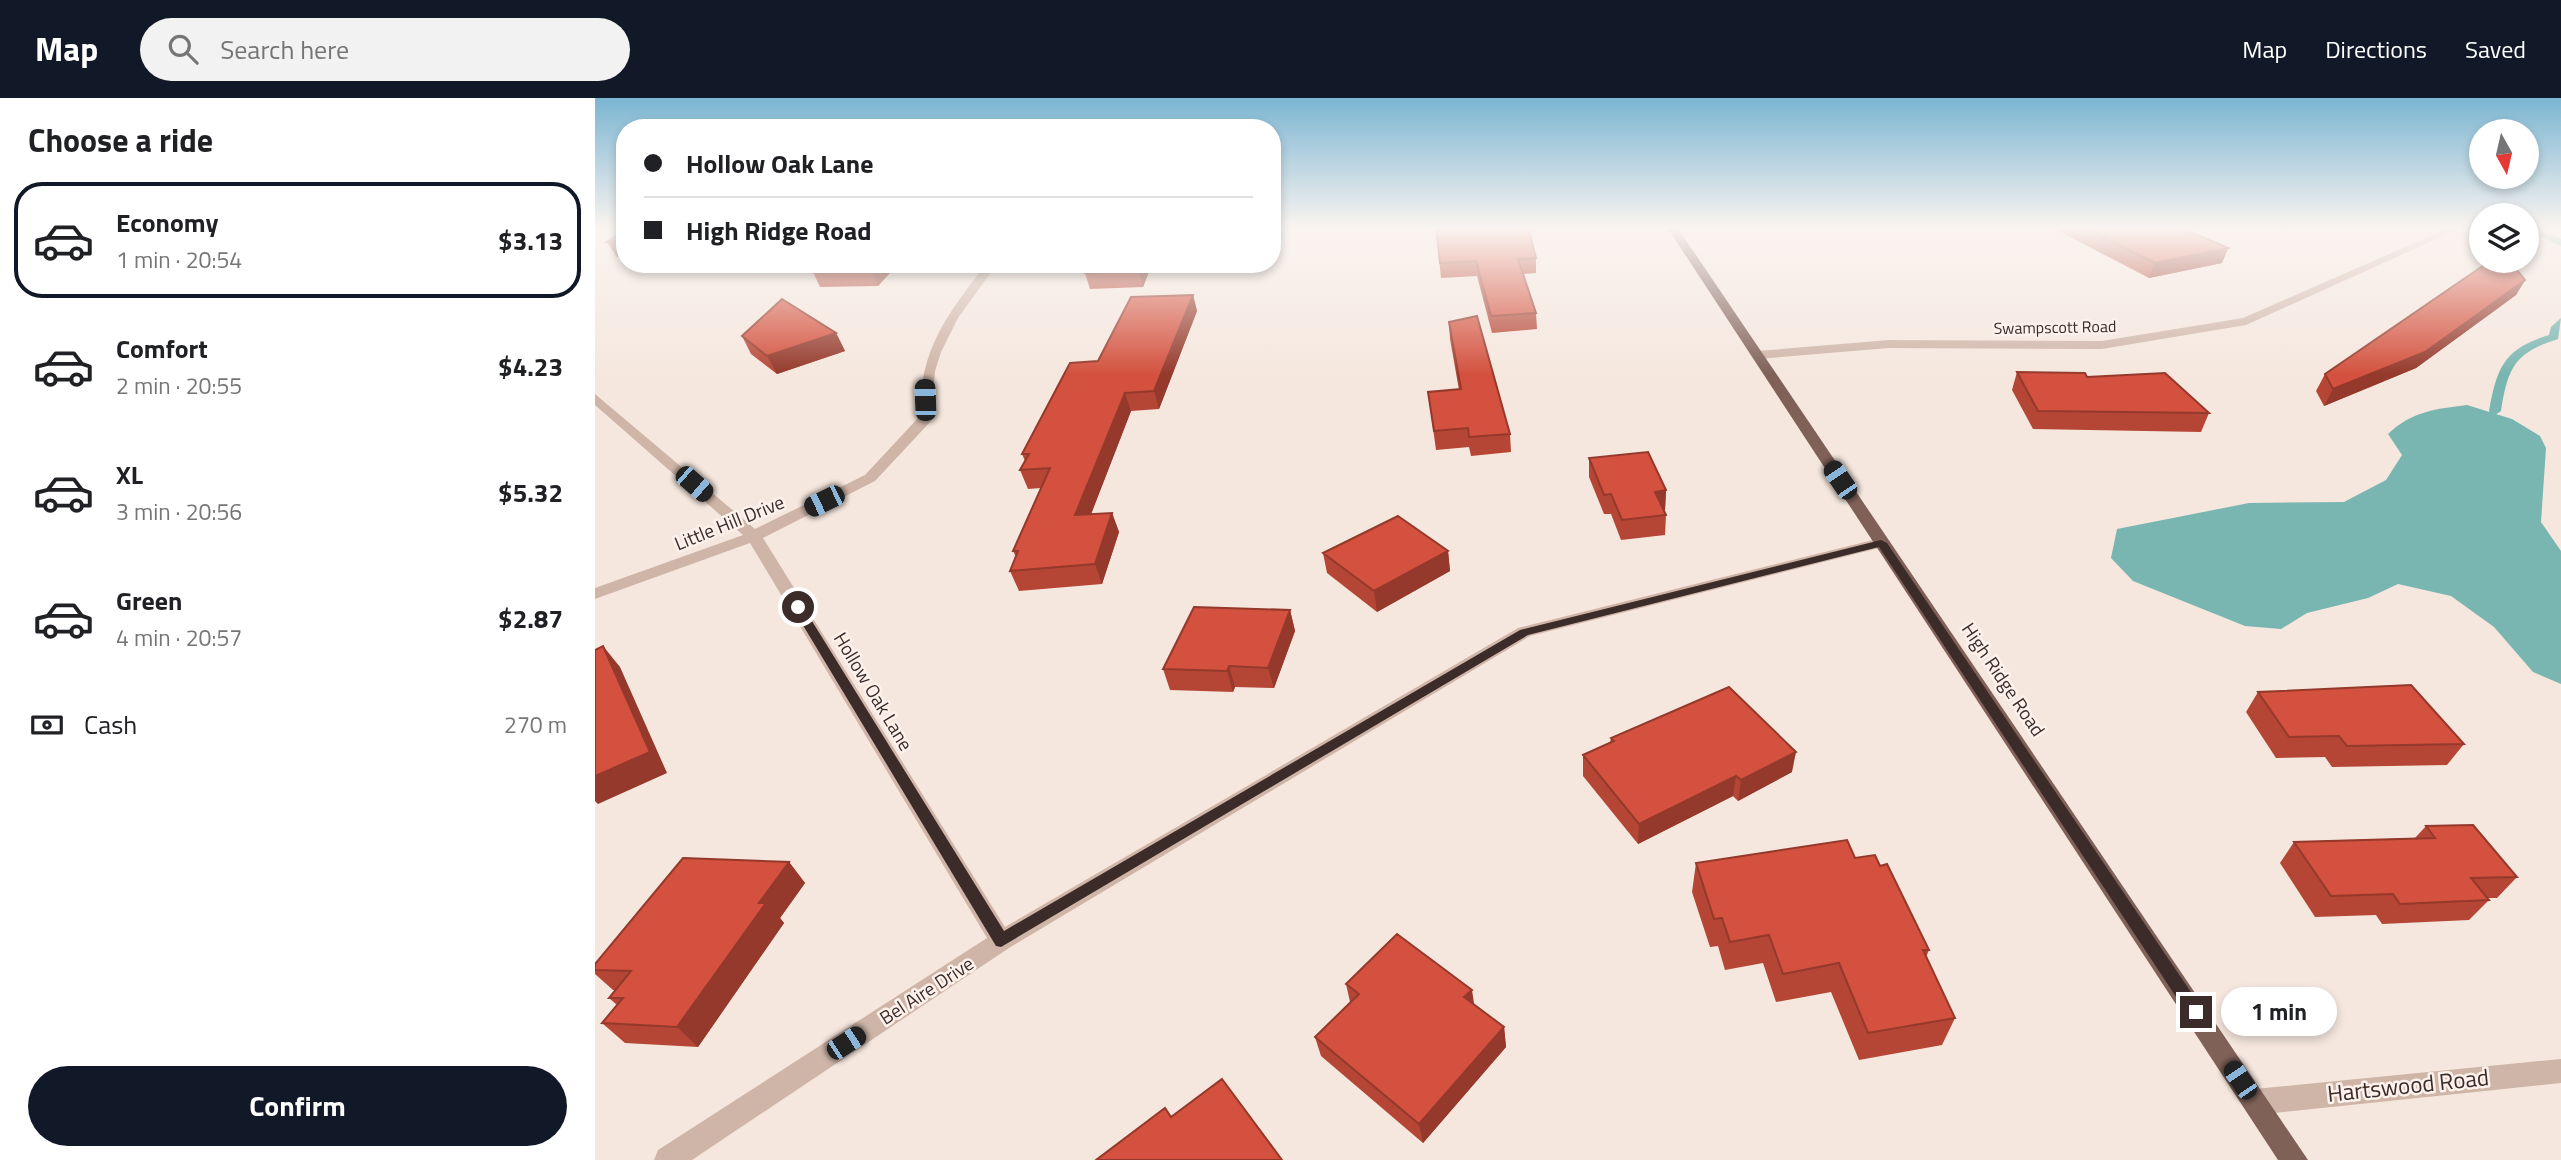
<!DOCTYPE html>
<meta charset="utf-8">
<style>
:root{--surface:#fff;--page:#f2f2f2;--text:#202124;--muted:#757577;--line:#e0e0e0;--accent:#111827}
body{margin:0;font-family:"Titillium Web",sans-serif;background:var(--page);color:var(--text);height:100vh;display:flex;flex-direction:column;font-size:26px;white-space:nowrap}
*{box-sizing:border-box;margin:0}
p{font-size:23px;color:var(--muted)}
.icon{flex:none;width:38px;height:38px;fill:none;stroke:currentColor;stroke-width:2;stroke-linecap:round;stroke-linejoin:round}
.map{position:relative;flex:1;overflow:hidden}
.drawer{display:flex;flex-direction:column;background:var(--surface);width:595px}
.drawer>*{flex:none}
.hud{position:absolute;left:21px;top:21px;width:665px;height:154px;border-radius:28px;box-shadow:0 4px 10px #0003;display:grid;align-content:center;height:154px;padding:0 28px;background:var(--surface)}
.needle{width:46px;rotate:172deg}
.buttons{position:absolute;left:1874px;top:21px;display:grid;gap:14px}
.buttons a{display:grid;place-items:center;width:70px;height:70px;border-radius:50%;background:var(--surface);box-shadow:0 4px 10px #0003;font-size:35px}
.end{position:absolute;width:32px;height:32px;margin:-16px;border:9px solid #3b2c29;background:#fff;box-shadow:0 0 0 4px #fff}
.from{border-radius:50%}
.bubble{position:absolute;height:49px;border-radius:24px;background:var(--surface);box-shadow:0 4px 10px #0003;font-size:23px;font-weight:700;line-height:49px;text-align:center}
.car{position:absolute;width:21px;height:42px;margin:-21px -10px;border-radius:9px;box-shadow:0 0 5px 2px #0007;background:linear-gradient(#222 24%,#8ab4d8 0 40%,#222 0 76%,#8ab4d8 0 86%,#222 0)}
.hud b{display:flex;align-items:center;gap:24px;height:66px;font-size:26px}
.hud b+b{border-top:2px solid var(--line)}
.hud i{width:18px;height:18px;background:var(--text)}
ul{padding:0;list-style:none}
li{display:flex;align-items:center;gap:21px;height:116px;margin:0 14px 10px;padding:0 14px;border:4px solid transparent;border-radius:28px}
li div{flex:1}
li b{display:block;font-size:26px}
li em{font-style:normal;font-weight:700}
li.selected{border-color:var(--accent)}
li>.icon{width:63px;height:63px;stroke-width:1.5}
h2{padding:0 28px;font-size:32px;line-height:84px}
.pay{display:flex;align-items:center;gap:18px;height:77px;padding:0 28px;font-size:26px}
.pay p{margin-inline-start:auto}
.button{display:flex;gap:14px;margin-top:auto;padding:14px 28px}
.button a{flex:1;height:80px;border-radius:42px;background:var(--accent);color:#fff;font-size:28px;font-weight:700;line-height:80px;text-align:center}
header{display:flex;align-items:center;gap:42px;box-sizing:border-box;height:98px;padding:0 35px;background:var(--accent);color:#fff}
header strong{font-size:33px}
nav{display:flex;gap:38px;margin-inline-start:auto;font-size:24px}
.search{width:490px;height:63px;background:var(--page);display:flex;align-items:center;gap:18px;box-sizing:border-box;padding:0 24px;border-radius:38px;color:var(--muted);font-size:26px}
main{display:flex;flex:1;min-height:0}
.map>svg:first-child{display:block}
</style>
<header>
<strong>Map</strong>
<div class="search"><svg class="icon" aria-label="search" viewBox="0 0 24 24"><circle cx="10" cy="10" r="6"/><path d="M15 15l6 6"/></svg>Search here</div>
<nav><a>Map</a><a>Directions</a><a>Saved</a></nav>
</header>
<main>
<section class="drawer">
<h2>Choose a ride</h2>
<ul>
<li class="selected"><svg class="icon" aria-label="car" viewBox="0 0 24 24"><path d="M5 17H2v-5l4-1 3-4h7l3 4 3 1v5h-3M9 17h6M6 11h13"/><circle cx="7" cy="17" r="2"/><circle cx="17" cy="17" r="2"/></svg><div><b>Economy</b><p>1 min · 20:54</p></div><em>$3.13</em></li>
<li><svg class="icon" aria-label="car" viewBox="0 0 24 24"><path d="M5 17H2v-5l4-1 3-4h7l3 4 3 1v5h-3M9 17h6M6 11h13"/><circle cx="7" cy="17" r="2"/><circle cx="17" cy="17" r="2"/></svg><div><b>Comfort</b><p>2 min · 20:55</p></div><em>$4.23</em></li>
<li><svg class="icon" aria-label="car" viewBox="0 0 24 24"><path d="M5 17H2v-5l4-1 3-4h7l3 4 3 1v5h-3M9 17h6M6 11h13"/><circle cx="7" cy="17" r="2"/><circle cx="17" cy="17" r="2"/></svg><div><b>XL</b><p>3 min · 20:56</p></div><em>$5.32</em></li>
<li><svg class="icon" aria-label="car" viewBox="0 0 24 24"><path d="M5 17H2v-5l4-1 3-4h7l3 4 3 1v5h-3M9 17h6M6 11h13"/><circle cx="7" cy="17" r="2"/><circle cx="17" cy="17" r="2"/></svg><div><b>Green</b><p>4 min · 20:57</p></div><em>$2.87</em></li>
</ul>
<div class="pay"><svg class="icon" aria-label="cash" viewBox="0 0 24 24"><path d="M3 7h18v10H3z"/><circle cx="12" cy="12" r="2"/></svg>Cash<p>270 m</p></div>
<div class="button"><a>Confirm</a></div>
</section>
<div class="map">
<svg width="1966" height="1062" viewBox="0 0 1966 1062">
<rect width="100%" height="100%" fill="#f5e7de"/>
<!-- water -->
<path fill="#79b6b1" d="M1872 307 1917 321 1945 338 1951 350 1946 424 1966 453V586L1938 574 1899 529 1856 498 1803 486 1773 500 1712 515 1686 531 1650 528 1538 483 1516 460 1522 431 1654 405 1749 404 1791 382 1807 357 1793 336C1817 313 1841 311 1872 307Z"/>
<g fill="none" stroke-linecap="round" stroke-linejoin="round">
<!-- stream -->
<path fill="#79b6b1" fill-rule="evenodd" d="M1932 129H1939L1966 141V148L1932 132Z
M1966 220 1963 241C1919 255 1913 270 1906 313L1900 317 1896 316 1894 313C1902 269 1909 251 1954 237L1956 229Z"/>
<!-- street -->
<path fill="#cfb5a8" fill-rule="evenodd" d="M1856 129H1868L1651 227 1507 251 1294 250 1163 261 1157 257 1163 253 1294 242 1507 243 1648 220Z
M391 166H402L363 220 346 254 340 273 336 323 280 383 168 440 410 829 923 530 1286 440 1294 445 1292 448 935 538 414 850 97 1062H59L63 1052 392 840 155 445 0 501V490L148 437 0 307V296L160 431 270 377 324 319C326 249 350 220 391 166Z
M1966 961V985L1660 1017 1651 1013 1647 1004 1651 995 1660 991Z"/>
<!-- primary -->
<path fill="#7f6158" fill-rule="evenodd" d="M1072 129H1082L1713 1062H1683Z"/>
</g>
<!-- wall -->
<path fill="#b54635" d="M841 129 941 160V175L928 176 941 215 942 231 897 235 882 178 846 180Z
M1456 129H1585L1633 150 1627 165 1554 180Z
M30 132V159H22L12 144Z
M303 166 283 188 225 189 218 174Z
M493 166H557L548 189 495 191 490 175 494 168Z
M1930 182 1921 197 1821 270 1729 308 1721 293 1730 276Z
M598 197 602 213 564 311 536 313 496 416 517 415 524 434 507 486 424 493 415 473 421 459 418 453 446 390 433 391 425 372 430 363 427 356 503 263Z
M854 224 915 336 916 354 876 358 874 349 841 352 833 294 864 292 855 241Z
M241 235 250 253 182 276 156 256 147 238Z
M1422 274 1492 279 1614 315 1606 334 1438 331 1417 292Z
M994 360 1071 392 1070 412H1069L1071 417 1070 437 1026 442 1016 416H1009L994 379Z
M853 453 855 473 782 514 732 475 728 455Z
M695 512 700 533 679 590 640 589 638 594 575 592 568 571Z
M1663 594 1869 646 1852 667 1737 669 1730 659 1681 660 1651 614Z
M1016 640 1197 674 1143 703 1138 698 1043 746 988 678V657L1015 645Z
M1831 728 1922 779 1902 800H1892L1894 802 1874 822 1787 826 1781 817 1720 819 1685 765 1699 744 1820 740Z
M1260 760 1285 768 1334 852 1331 859 1360 920 1347 947 1264 962 1236 894 1181 904 1168 865 1130 872 1123 848 1115 849 1097 794 1101 765Z
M194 764 210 785 185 820 189 825 103 949 30 945 7 925 22 907 14 900 20 892H18L0 876V866Z
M751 886 909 929 911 949 828 1045 726 958 720 939 755 904Z"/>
<!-- shaded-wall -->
<path fill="#94392b" d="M1633 150 1627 165 1554 180 1560 165Z
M283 166H303L283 188 277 173Z
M546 166H557L548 189 543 172Z
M1930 182 1921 197 1821 270 1729 308 1738 291Z
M598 197 602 213 564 311 559 293Z
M241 235 250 253 182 276 172 258Z
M530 295 536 313 488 437 480 417Z
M1071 392 1070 412 1059 413 1060 394Z
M517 415 524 434 507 486 500 466Z
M853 453 855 473 782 514 779 493Z
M695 512 700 533 679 590 673 570Z
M8 548 25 569 72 675 3 706 0 703V678Z
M634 568 640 589 638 594 632 573Z
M1201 654 1197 674 1143 703 1146 682Z
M1141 678 1138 698 1043 746 1044 726Z
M194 764 210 785 185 820 189 825 103 949 82 929 164 805Z
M877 892 880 912 869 899Z
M909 929 911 949 828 1045 824 1026Z"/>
<!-- building -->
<path fill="#d3513e" stroke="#94392b" stroke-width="2" d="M841 129H933L941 160 923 161 941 215 896 218 881 163 845 165Z
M1489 129H1585L1633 150 1560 165Z
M30 132V143L12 144Z
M1895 163H1915L1930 182 1830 254 1738 291 1730 276Z
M227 166H283L277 173 218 174Z
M495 166H546L543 172 490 175Z
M598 197 559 293 530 295 480 417 517 415 500 466 415 473 423 453H418L455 370 425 372 434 356H427L475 265 503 263 536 199Z
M187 201 241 235 172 258 147 238Z
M882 218 915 336 874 339 873 330 839 333 833 294 866 291 854 224Z
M1422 274 1490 275 1492 279 1570 275 1614 315 1443 313Z
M1053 354 1071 392 1060 394 1071 417 1027 422 1016 396 1009 397 994 360Z
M803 418 853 453 779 493 728 455Z
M599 509 695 512 673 570 634 568 632 573 568 571Z
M8 548 55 654 0 678V552Z
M1816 587 1869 646 1752 648 1744 638 1694 639 1663 594Z
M1134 589 1201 654 1146 682 1141 678 1044 726 988 657 1019 643 1016 640Z
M1878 727 1922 779 1876 780 1894 802 1805 806 1798 796 1736 798 1699 744 1840 740 1831 728Z
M1252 742 1260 760 1280 757 1285 768 1292 766 1334 852H1328L1360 920 1273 935 1244 865 1188 876 1174 837 1135 844 1127 820 1119 821 1101 765Z
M88 760 194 764 164 805H171L82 929 7 925 28 900H14L36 873 0 872V866Z
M802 836 877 892 869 899 909 929 824 1026 720 939 764 896 751 886Z
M627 981 687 1062H501L570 1010 576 1019Z"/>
<!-- sky -->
<linearGradient id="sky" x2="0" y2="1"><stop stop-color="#7bb5d2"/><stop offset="0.47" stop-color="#faf4f0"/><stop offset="1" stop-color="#faf4f0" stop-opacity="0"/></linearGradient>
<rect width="1966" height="277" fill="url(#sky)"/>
<!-- route -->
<path fill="#3b2c29" d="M1286 442 1292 445 1606 909V920H1595L1284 449 933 537 406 849 401 848 197 509 207 507 409 833 925 532Z"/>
<g text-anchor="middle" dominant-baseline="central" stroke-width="5" stroke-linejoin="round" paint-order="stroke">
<!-- far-street labels -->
<g font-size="16" fill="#3b2c29" stroke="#fcf2eb">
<text transform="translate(1460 229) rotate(-1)">Swampscott Road</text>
</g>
<!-- street labels -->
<g font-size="19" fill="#3b2c29" stroke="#fcf2eb">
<text transform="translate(134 424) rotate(-22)">Little Hill Drive</text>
<text transform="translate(1409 581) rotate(56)">High Ridge Road</text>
<text transform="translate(279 593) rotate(59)">Hollow Oak Lane</text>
<text transform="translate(331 892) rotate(-33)">Bel Aire Drive</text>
</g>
<!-- near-street labels -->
<g font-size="23" fill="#3b2c29" stroke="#fcf2eb">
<text transform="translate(1813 987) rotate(-6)">Hartswood Road</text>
</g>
</g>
</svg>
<div class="buttons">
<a><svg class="needle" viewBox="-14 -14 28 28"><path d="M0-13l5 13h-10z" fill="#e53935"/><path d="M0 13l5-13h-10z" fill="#757577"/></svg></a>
<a><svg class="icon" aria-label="layers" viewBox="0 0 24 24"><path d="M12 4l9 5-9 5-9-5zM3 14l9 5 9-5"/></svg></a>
</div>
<i class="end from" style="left:203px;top:509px"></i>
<i class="end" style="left:1601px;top:914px"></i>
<div class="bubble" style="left:1626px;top:889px;width:116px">1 min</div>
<i class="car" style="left:330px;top:302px;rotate:358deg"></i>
<i class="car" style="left:1245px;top:382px;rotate:326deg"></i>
<i class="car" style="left:99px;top:386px;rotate:131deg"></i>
<i class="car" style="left:229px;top:403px;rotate:244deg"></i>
<i class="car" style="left:251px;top:945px;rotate:57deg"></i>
<i class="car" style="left:1645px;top:982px;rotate:326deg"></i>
<div class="hud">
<b><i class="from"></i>Hollow Oak Lane</b>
<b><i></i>High Ridge Road</b>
</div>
</div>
</main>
